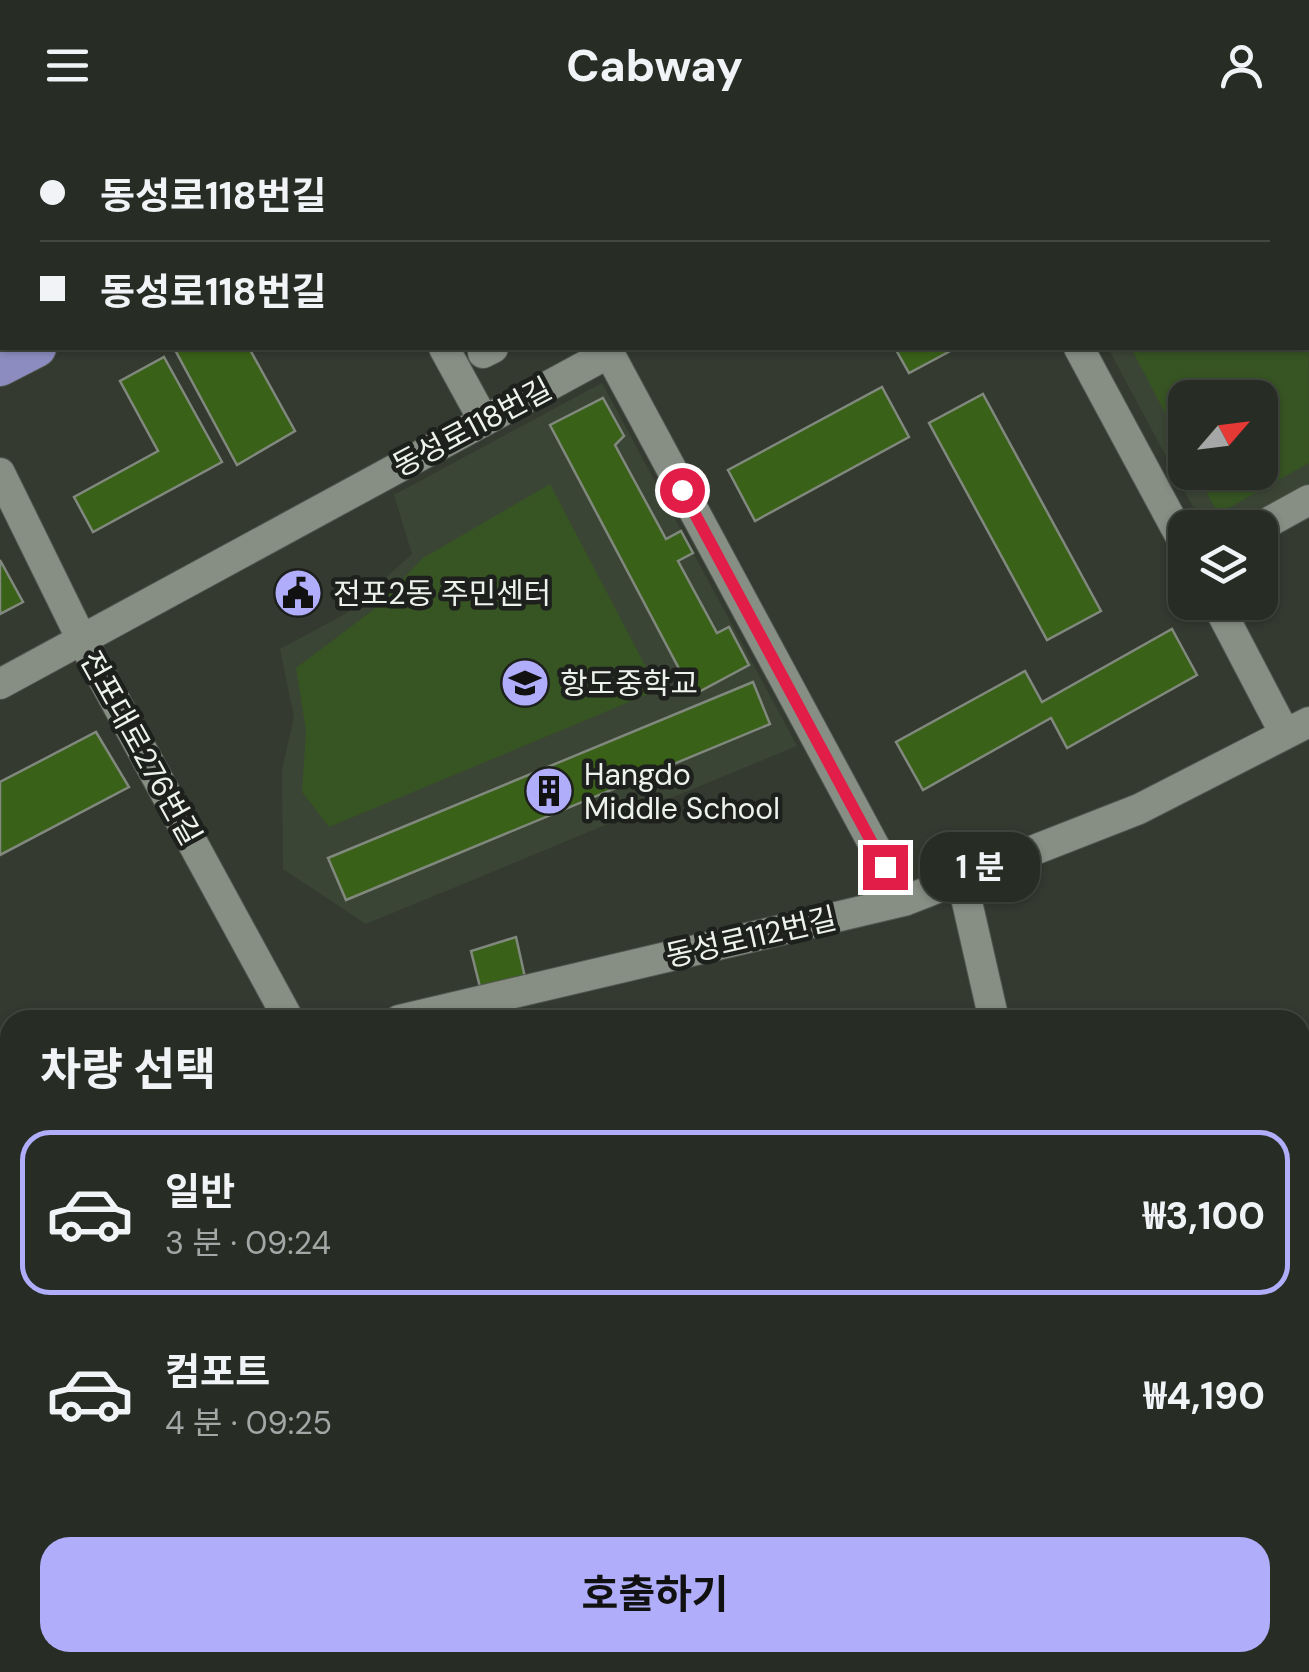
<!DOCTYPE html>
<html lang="ko">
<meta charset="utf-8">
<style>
:root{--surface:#272c24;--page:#2f342c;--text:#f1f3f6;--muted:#a4a7a6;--line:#434841;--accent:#b0aefa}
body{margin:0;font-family:"DM Sans","Noto Sans KR",sans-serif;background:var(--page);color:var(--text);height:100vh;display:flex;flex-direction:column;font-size:38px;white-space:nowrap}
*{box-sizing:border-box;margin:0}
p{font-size:32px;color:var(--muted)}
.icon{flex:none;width:55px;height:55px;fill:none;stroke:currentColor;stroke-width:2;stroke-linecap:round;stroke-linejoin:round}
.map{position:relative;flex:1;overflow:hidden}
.drawer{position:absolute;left:0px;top:880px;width:1310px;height:662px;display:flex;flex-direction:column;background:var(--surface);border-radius:30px 30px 0 0;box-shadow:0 2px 8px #0004,0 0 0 2px var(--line)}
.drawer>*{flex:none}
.top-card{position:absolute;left:0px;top:0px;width:1310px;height:220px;box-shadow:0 2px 8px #0004,0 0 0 2px var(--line);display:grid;align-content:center;height:220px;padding:0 40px;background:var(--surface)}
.needle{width:65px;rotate:62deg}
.fabs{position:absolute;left:1168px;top:250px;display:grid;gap:20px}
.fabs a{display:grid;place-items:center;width:110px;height:110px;border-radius:20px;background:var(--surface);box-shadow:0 2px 8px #0004,0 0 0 2px var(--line);font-size:50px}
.end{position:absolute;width:45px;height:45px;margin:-22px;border:12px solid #e11d48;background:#fff;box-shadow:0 0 0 5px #fff}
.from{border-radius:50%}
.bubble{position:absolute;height:70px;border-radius:30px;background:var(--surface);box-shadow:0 2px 8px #0004,0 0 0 2px var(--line);font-size:32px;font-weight:700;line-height:70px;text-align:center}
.top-card b{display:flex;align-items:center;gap:35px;height:95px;font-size:38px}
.top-card b+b{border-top:2px solid var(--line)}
.top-card i{width:25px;height:25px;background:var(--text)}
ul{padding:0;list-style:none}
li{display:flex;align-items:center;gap:30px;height:165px;margin:0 20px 15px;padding:0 20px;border:5px solid transparent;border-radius:30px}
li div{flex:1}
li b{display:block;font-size:38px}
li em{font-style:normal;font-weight:700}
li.current{border-color:var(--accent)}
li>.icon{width:90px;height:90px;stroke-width:1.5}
h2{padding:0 40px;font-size:45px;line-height:120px}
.button{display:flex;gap:20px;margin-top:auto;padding:20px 40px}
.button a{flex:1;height:115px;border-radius:30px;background:var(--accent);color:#111;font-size:40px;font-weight:700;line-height:115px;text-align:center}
header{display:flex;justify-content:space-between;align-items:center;height:130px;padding:0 40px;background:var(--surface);font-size:45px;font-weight:700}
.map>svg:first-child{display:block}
</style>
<header><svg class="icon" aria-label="menu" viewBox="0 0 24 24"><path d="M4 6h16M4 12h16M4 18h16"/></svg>Cabway<svg class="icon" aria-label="person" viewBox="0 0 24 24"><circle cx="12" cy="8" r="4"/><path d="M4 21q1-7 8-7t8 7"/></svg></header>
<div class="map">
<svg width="1309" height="1542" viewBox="0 0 1309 1542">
<rect width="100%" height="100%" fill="#343a30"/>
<!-- built -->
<path fill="#3b4535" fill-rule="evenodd" d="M1050 0H1309V353L1229 397H1204L1108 218H1308V2H1046ZM1185 268H1260V342H1185Z
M602 253 797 616 366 794 283 739 282 640 294 587 280 519 347 483 412 424 394 365Z"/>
<!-- green -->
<path fill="#375423" d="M1308 43 1309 333 1218 384 1196 343 1260 342V268H1185V321L1131 218H1308Z
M550 354 658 560 329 697 302 662 306 601 296 538 373 480 423 428Z"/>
<!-- building -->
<path fill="#396118" stroke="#81887d" stroke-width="2.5" d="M664 0H734L736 2H659Z
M799 0H862L864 2H801Z
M1118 0H1199L1194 2H1114Z
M174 218H249L295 301 237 335Z
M895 218H956L909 243Z
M164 227 222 332 93 402 74 367 158 321 120 251Z
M882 257 909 307 755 391 728 340Z
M983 264 1101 481 1047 510 929 293Z
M603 268 624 306 615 315 666 409 681 401 693 423 678 431 717 503 729 497 749 535 693 565 550 295Z
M0 430 23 472 0 484Z
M1172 499 1197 545 1067 618 1051 588 923 660 896 612 1025 541 1042 572Z
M753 552 770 594 346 770 328 728Z
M96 602 129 657 0 725V652Z
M516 807 526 852 482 865 471 821Z"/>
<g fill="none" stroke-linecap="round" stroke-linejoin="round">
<!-- minor casing -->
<g stroke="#52574f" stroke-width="32">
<path id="minor" d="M770 0 771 2
M962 0 963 2
M1022 2 1027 0
M444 218 484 291
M1079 218 1185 415
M483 223 493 218
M0 343 81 508 289 890
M1258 398 1309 370
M1216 472 1285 604
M0 554 609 223 904 771
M962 750 994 890
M399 890 904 771 1139 679 1309 592
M0 978 10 976
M1300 1059 1309 1057
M0 1072 10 1066
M1300 1192 1309 1190
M1300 1244 1309 1237
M253 1542 262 1532
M911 1542 920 1532"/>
</g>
<!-- major casing -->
<g stroke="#52574f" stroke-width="40">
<path id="major" d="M226 2 231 0
M433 2 438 0
M0 122 2 121
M0 237 37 218"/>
</g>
<!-- path -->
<path stroke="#949991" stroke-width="5" stroke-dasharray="5 8" stroke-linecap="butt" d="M760 1532 766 1542"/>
<!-- minor -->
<use href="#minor" stroke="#878e83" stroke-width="30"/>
<!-- major -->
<use href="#major" stroke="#8c8cc0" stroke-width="38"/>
</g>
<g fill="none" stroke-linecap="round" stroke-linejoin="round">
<!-- route -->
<path stroke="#e11d48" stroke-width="12" d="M682 360 885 737"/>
</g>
<!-- icons -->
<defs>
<g id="civic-disc" transform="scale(2.5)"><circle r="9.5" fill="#b0aefa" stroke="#1d201c"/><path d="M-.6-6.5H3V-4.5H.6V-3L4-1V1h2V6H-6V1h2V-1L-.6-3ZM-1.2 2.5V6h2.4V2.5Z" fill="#111"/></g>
<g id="school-disc" transform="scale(2.5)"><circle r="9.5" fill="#b0aefa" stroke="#1d201c"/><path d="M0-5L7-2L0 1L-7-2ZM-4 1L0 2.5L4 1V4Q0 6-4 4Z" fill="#111"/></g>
<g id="building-disc" transform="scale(2.5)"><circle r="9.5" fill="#b0aefa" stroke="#1d201c"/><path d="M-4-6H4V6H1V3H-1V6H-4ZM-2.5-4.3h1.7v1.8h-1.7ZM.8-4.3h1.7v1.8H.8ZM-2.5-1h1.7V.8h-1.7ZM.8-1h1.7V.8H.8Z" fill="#111"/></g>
</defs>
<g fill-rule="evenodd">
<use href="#civic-disc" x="298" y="463"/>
<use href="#school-disc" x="525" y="553"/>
<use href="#building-disc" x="549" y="661"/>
</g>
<g text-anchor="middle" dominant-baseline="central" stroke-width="9" stroke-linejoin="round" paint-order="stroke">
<!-- street labels -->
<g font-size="30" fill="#eef2ec" stroke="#1d201c">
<text transform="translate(472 297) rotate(-28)">동성로118번길</text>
<text transform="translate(141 618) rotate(61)">전포대로276번길</text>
<text transform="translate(751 807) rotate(-13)">동성로112번길</text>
</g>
<!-- poi labels -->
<g font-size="30" fill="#eef2ec" stroke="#1d201c" text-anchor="start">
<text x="333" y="463">전포2동 주민센터</text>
<text x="560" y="553">항도중학교</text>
<text x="584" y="644">Hangdo<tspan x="584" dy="34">Middle School</tspan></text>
</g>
</g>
</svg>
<div class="fabs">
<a><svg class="needle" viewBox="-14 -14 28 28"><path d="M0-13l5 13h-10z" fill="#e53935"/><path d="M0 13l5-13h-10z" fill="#a4a7a6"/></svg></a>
<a><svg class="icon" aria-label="layers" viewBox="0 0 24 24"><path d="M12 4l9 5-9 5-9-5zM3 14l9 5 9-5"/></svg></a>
</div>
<i class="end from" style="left:682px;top:360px"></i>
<i class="end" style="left:885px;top:737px"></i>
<div class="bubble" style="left:920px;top:702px;width:120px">1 분</div>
<div class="top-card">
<b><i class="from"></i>동성로118번길</b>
<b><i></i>동성로118번길</b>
</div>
<section class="drawer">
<h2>차량 선택</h2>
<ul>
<li class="current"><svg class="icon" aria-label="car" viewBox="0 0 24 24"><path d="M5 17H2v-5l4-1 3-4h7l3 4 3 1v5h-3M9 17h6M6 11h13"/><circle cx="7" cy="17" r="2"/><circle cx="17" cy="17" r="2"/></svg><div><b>일반</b><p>3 분 · 09:24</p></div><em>₩3,100</em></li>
<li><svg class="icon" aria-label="car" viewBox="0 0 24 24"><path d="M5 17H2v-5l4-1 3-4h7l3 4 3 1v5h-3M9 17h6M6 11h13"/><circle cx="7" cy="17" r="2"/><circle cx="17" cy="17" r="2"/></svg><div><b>컴포트</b><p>4 분 · 09:25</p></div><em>₩4,190</em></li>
</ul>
<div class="button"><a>호출하기</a></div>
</section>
</div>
